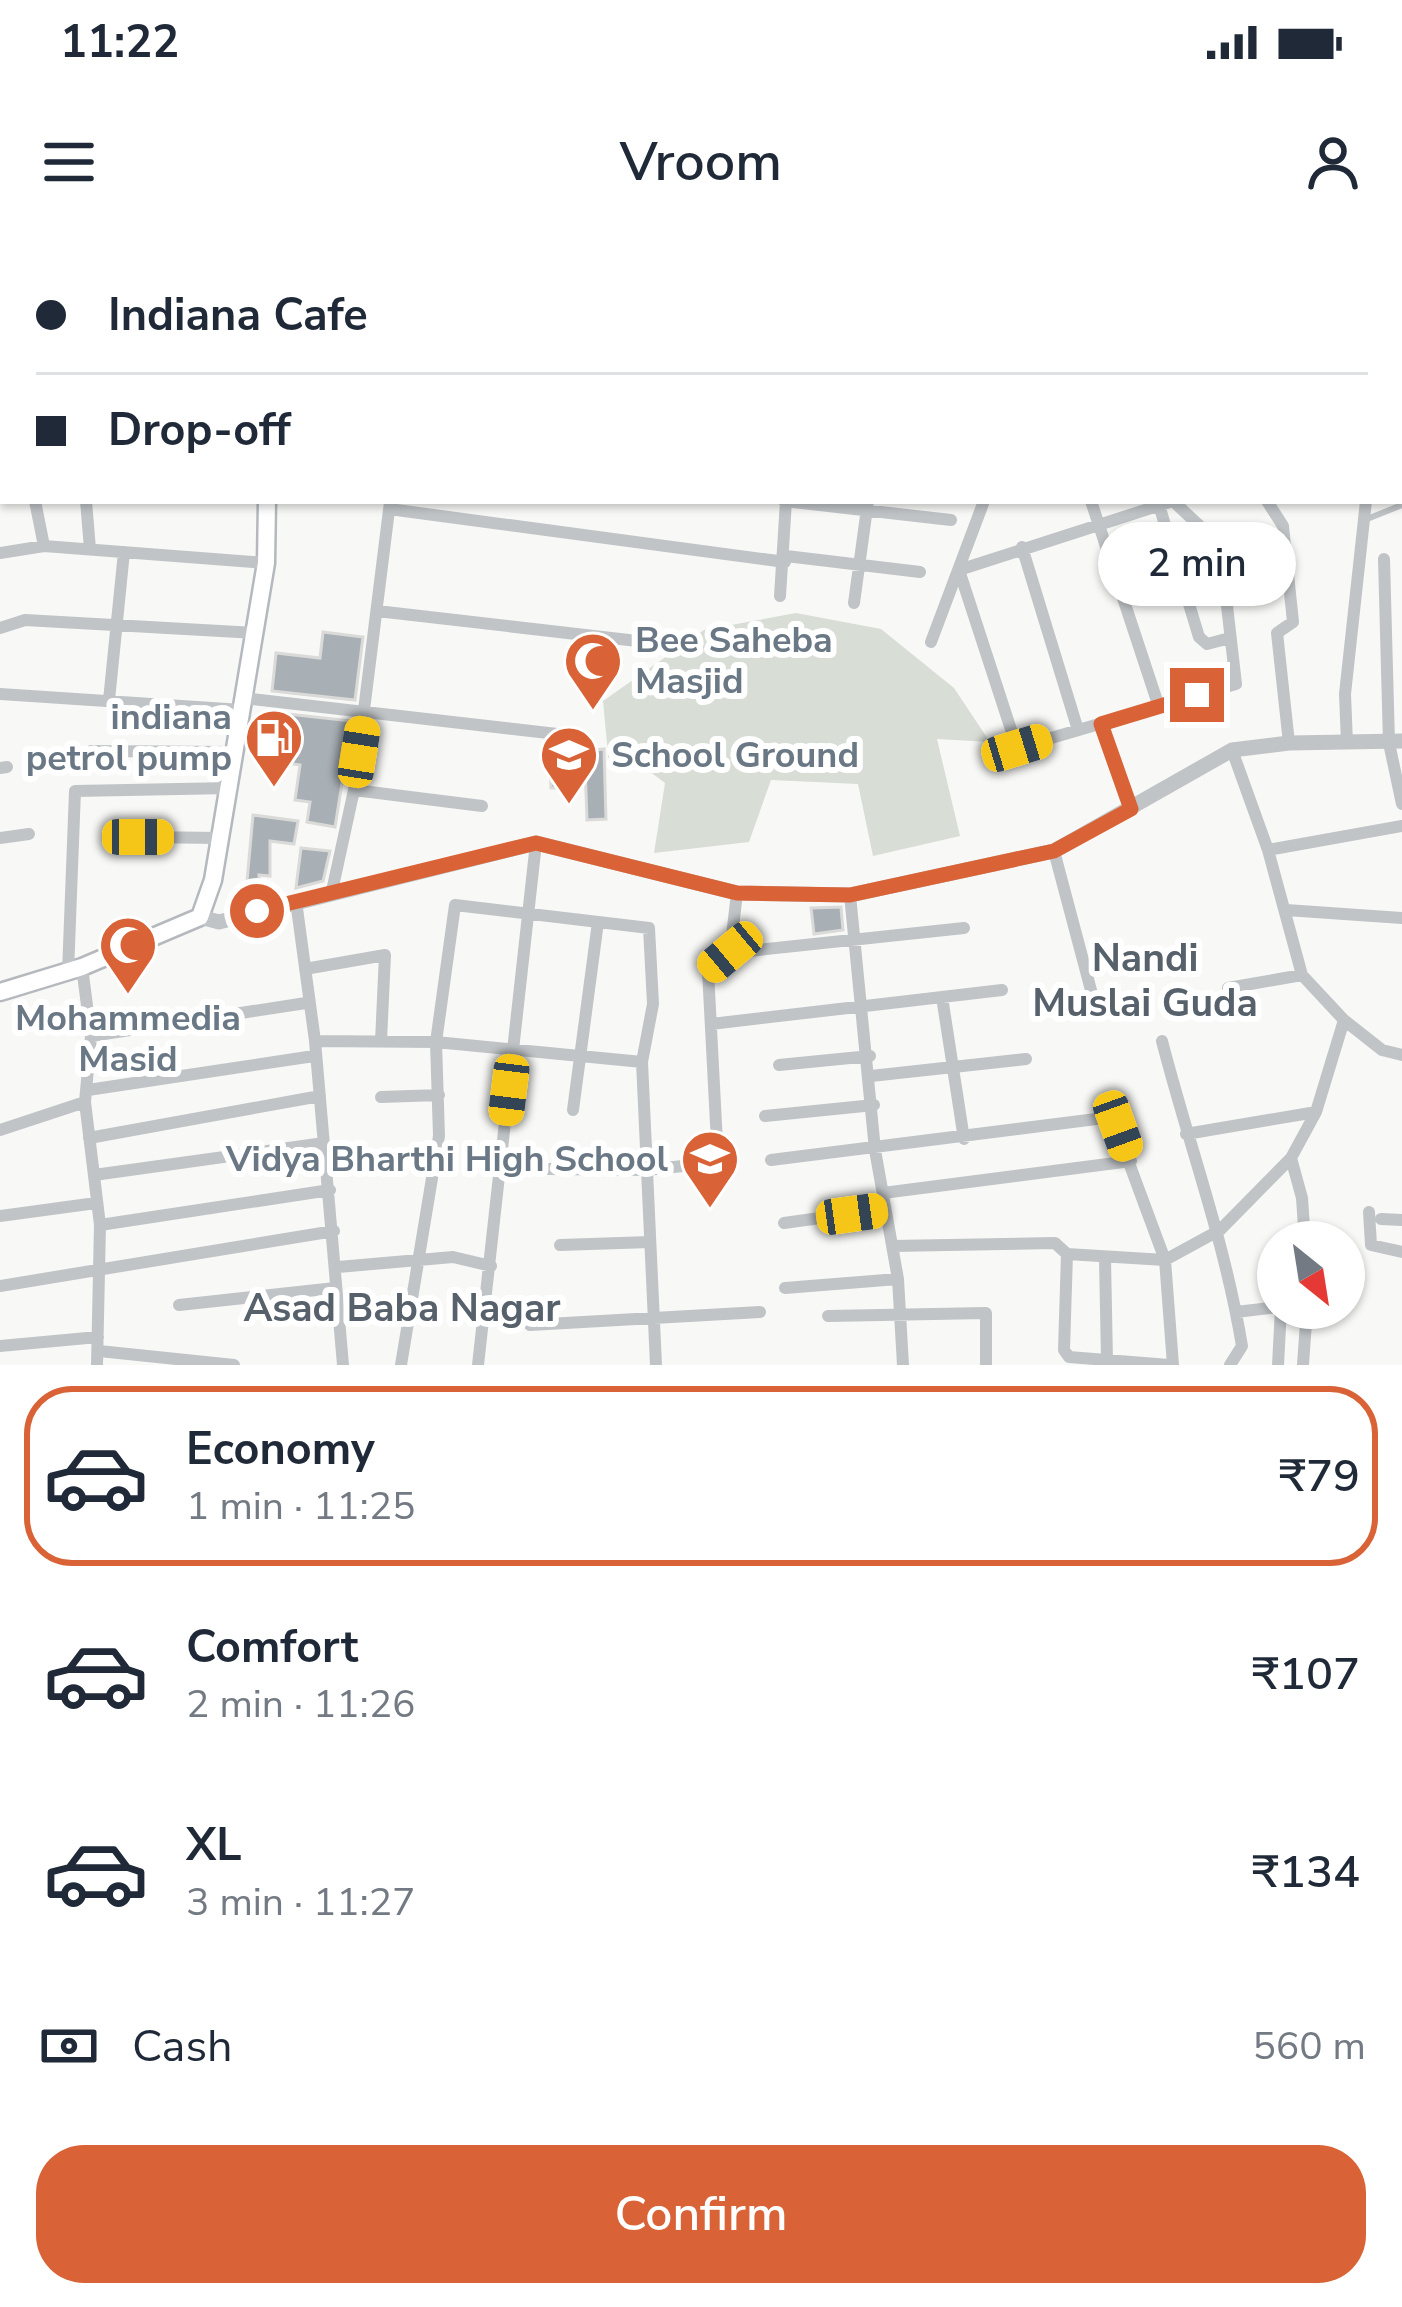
<!DOCTYPE html>
<meta charset="utf-8">
<style>
:root{--surface:#fff;--page:#f6f6f7;--text:#1f2937;--muted:#747a83;--line:#e0e1e3;--accent:#d96336}
body{margin:0;font-family:"Nunito Sans",sans-serif;background:var(--page);color:var(--text);height:100vh;display:flex;flex-direction:column;font-size:45px;white-space:nowrap}
*{box-sizing:border-box;margin:0}
p{font-size:39px;color:var(--muted)}
.icon{flex:none;width:66px;height:66px;fill:none;stroke:currentColor;stroke-width:2;stroke-linecap:round;stroke-linejoin:round}
.map{position:relative;height:1125px;overflow:hidden}
.sheet{display:flex;flex-direction:column;background:var(--surface);flex:1}
.sheet>*{flex:none}
.top-card{position:absolute;left:0px;top:0px;width:1404px;height:264px;box-shadow:0 3px 9px #0004;display:grid;align-content:center;height:264px;padding:0 36px;background:var(--surface)}
.needle{width:78px;rotate:150deg}
.buttons{position:absolute;left:1257px;top:981px;display:grid;gap:24px}
.buttons a{display:grid;place-items:center;width:108px;height:108px;border-radius:50%;background:var(--surface);box-shadow:0 3px 9px #0004;font-size:60px}
.end{position:absolute;width:54px;height:54px;margin:-27px;border:15px solid #d96336;background:#fff;box-shadow:0 0 0 6px #fff}
.from{border-radius:50%}
.bubble{position:absolute;height:84px;border-radius:42px;background:var(--surface);box-shadow:0 3px 9px #0004;font-size:39px;font-weight:600;line-height:84px;text-align:center}
.car{position:absolute;width:36px;height:72px;margin:-36px -18px;border-radius:15px;box-shadow:0 0 9px 3px #0007;background:linear-gradient(#f5c518 24%,#345 0 40%,#f5c518 0 76%,#345 0 86%,#f5c518 0)}
.top-card b{display:flex;align-items:center;gap:42px;height:114px;font-size:45px}
.top-card b+b{border-top:3px solid var(--line)}
.top-card i{width:30px;height:30px;background:var(--text)}
ul{padding:21px 0 0;list-style:none}
li{display:flex;align-items:center;gap:36px;height:180px;margin:0 24px 18px;padding:0 12px;border:6px solid transparent;border-radius:48px}
li div{flex:1}
li b{display:block;font-size:45px}
li em{font-style:normal;font-weight:600}
li.current{border-color:var(--accent)}
li>.icon{width:108px;height:108px;stroke-width:1.5}
.pay{display:flex;align-items:center;gap:30px;height:132px;padding:0 36px;font-size:45px}
.pay p{margin-inline-start:auto}
.cta{display:flex;gap:24px;margin-top:auto;padding:24px 36px}
.cta a{flex:1;height:138px;border-radius:48px;background:var(--accent);color:#fff;font-size:48px;font-weight:600;line-height:138px;text-align:center}
.status{display:flex;justify-content:space-between;align-items:center;height:84px;padding:0 60px;background:var(--surface);direction:ltr}
.status svg{height:33px;fill:currentColor}
header{display:flex;justify-content:space-between;align-items:center;height:156px;padding:0 36px;background:var(--surface);font-size:54px;font-weight:600}
.map>svg:first-child{display:block}
</style>
<div class="status"><b>11:22</b><svg viewBox="0 0 49 12"><path d="M0 12V9h3v3zM5 12V6h3v6zM10 12V3h3v9zM15 12V0h3v12zM26 1h20v11H26zM47 4h2v5h-2z"/></svg></div>
<header><svg class="icon" aria-label="menu" viewBox="0 0 24 24"><path d="M4 6h16M4 12h16M4 18h16"/></svg>Vroom<svg class="icon" aria-label="person" viewBox="0 0 24 24"><circle cx="12" cy="8" r="4"/><path d="M4 21q1-7 8-7t8 7"/></svg></header>
<div class="map">
<svg width="1402" height="1125" viewBox="0 0 1402 1125">
<rect width="100%" height="100%" fill="#f8f9f6"/>
<!-- green -->
<path fill="#d8ddd6" d="M796 373 881 389 954 448 990 502 937 499 960 596 873 616 858 544 771 540 749 602 654 613 665 543 641 525H609L603 461 704 390Z"/>
<!-- building -->
<path fill="#a8afb5" stroke="#dadad8" stroke-width="3" d="M323 392 363 397 355 460 272 451 276 413 320 418Z
M269 472 352 481 335 587 307 582 310 562 295 560 300 525 262 519Z
M604 509 606 579 587 580 585 523 565 524 566 548H551L550 516Z
M253 575 298 581 294 604 270 601V636L259 635V651L246 652Z
M301 608 330 611 323 641 296 648Z
M841 667 843 690 814 694 811 668Z"/>
<g fill="none" stroke-linecap="round" stroke-linejoin="round">
<!-- secondary casing -->
<g stroke="#b5b9be" stroke-width="21">
<path id="secondary" d="M344 3 347 0
M0 752 82 727 200 677 213 640 266 323 267 261"/>
</g>
<!-- service -->
<path stroke="#c0c4c7" stroke-width="6" d="M235 0V3
M1367 279 1402 265"/>
<!-- minor -->
<path stroke="#c0c4c7" stroke-width="12" d="M77 0V3
M125 0 126 3
M194 0 195 3
M277 0V3
M395 0 398 3
M1032 0V3
M1075 0 1076 3
M1119 0 1120 3
M1163 0 1164 3
M1352 0 1353 3
M601 3V0
M898 3H983
M0 46H3
M1401 106 1402 105
M1401 117 1402 119
M1401 141 1402 139
M0 165H3
M35 261 44 306
M86 261 90 309
M784 261 951 280
M1091 261 1159 467
M1173 261 1220 305 1236 444 1017 508 959 330Z
M1267 261 1283 286 1293 382 1277 393 1289 503
M1159 265 1199 397 1207 404 1230 398
M389 269 785 322
M1022 307 1078 490
M0 313 44 306 266 323
M786 316 920 332
M1384 319 1389 503 1402 564
M780 356 786 261
M854 363 868 261
M377 371 672 405
M0 388 25 380 256 393
M931 402 984 261
M0 454 242 470
M243 458 557 494
M109 460 124 312
M1101 484 1131 569
M1347 503 1345 454 1366 261
M1232 510 1268 610 1302 735 1344 780 1382 810 1402 815
M91 511 234 512
M0 528 7 527
M354 550 482 566
M138 597 220 598
M0 598 29 594
M1268 610 1402 586
M1054 611 1096 769
M332 651 354 550 390 262
M850 655 875 910 898 1039 903 1125
M296 661 315 801 343 1125
M1286 670 1402 678
M730 713 964 688
M82 727 91 796 85 862 100 985 97 1125
M305 729 385 715 381 801
M68 732 75 551 231 548
M1228 748 1302 735
M942 757 964 899
M711 784 1002 750
M91 796 306 763
M315 801 436 802 642 822
M1162 801C1189 906 1224 998 1242 1106L1230 1125
M779 825 870 816
M871 836 1026 819
M88 850 314 816
M381 857 439 855
M573 870 598 682
M765 876 874 865
M0 890 85 862
M1186 894 1316 872
M89 898 320 856
M1291 918 1302 958 1305 1002
M771 920 1112 877 1165 1020 1173 1125
M548 929 647 930 718 922 708 731 730 713 737 653
M94 935 324 903
M883 953 1131 921
M1369 972 1371 1005 1402 1012
M0 976 96 963
M1381 979 1402 980
M784 983 885 969
M100 985 330 950
M560 1005 650 1002
M892 1006 1055 1003 1067 1014 1165 1020 1220 990 1291 918 1316 872 1344 780
M1067 1014 1064 1110 1069 1117 1169 1125
M1105 1019 1107 1120
M338 1027 453 1017 491 1026
M0 1046 334 991
M785 1048 898 1039
M179 1065 335 1048
M1236 1072 1278 1067
M828 1076 986 1073V1125
M530 1085 760 1072
M0 1106 98 1097
M99 1111 234 1125
M401 1125 439 896 436 802 455 665 649 688 653 764 642 822 656 1125
M478 1125 536 603
M1278 1125 1281 1068
M1303 1125 1307 1068"/>
<!-- tertiary -->
<path stroke="#c0c4c7" stroke-width="15" d="M200 677 219 682 536 603 737 653 850 655 1054 611 1232 510 1289 503 1402 501"/>
<!-- secondary -->
<use href="#secondary" stroke="#fff" stroke-width="16"/>
</g>
<g fill="none" stroke-linecap="round" stroke-linejoin="round">
<!-- route -->
<path stroke="#d96336" stroke-width="15" d="M257 671 536 603 737 653 850 655 1054 611 1131 569 1101 484 1197 455"/>
</g>
<!-- icons -->
<defs>
<g id="mosque-pin" transform="scale(3)"><path d="M0 17L-7.5 6A9.5 9.5 0 1 1 7.5 6Z" fill="#d96336" stroke="#fff"/><path d="M3.5-4.9A6 6 0 1 0 3.5 4.9A5 5 0 1 1 3.5-4.9Z" fill="#fff"/></g>
<g id="fuel-pin" transform="scale(3)"><path d="M0 17L-7.5 6A9.5 9.5 0 1 1 7.5 6Z" fill="#d96336" stroke="#fff"/><path d="M-5.5-6h7V0h2V4h1.3V-2.5L3-4.5l.8-.8L6-3V5H2.5V1h-1V6h-7ZM-4.2-4.7v3.2H.2V-4.7Z" fill="#fff"/></g>
<g id="school-pin" transform="scale(3)"><path d="M0 17L-7.5 6A9.5 9.5 0 1 1 7.5 6Z" fill="#d96336" stroke="#fff"/><path d="M0-5L7-2L0 1L-7-2ZM-4 1L0 2.5L4 1V4Q0 6-4 4Z" fill="#fff"/></g>
</defs>
<g fill-rule="evenodd">
<use href="#mosque-pin" x="593" y="421"/>
<use href="#fuel-pin" x="274" y="498"/>
<use href="#school-pin" x="569" y="515"/>
<use href="#mosque-pin" x="128" y="705"/>
<use href="#school-pin" x="710" y="919"/>
</g>
<g text-anchor="middle" dominant-baseline="central" stroke-width="12" stroke-linejoin="round" paint-order="stroke">
<!-- poi labels -->
<g font-size="36" font-weight="bold" fill="#6a7885" stroke="#fff" text-anchor="start">
<text x="635" y="400">Bee Saheba<tspan x="635" dy="41">Masjid</tspan></text>
<text x="232" y="477" text-anchor="end">indiana<tspan x="232" dy="41">petrol pump</tspan></text>
<text x="611" y="515">School Ground</text>
<text x="128" y="778" text-anchor="middle">Mohammedia<tspan x="128" dy="41">Masid</tspan></text>
<text x="668" y="919" text-anchor="end">Vidya Bharthi High School</text>
</g>
<!-- neighbourhood labels -->
<g font-size="39" font-weight="bold" fill="#57616b" stroke="#fff">
<text x="1145" y="718">Nandi<tspan x="1145" dy="45">Muslai Guda</tspan></text>
<text x="402" y="1068">Asad Baba Nagar</text>
</g>
</g>
</svg>
<div class="buttons">
<a><svg class="needle" viewBox="-14 -14 28 28"><path d="M0-13l5 13h-10z" fill="#e53935"/><path d="M0 13l5-13h-10z" fill="#747a83"/></svg></a>
</div>
<i class="end from" style="left:257px;top:671px"></i>
<i class="end" style="left:1197px;top:455px"></i>
<div class="bubble" style="left:1098px;top:282px;width:198px">2 min</div>
<i class="car" style="left:1017px;top:508px;rotate:73deg"></i>
<i class="car" style="left:359px;top:512px;rotate:9deg"></i>
<i class="car" style="left:138px;top:597px;rotate:90deg"></i>
<i class="car" style="left:730px;top:712px;rotate:230deg"></i>
<i class="car" style="left:509px;top:850px;rotate:187deg"></i>
<i class="car" style="left:1118px;top:886px;rotate:160deg"></i>
<i class="car" style="left:852px;top:974px;rotate:82deg"></i>
<div class="top-card">
<b><i class="from"></i>Indiana Cafe</b>
<b><i></i>Drop-off</b>
</div>
</div>
<section class="sheet">
<ul>
<li class="current"><svg class="icon" aria-label="car" viewBox="0 0 24 24"><path d="M5 17H2v-5l4-1 3-4h7l3 4 3 1v5h-3M9 17h6M6 11h13"/><circle cx="7" cy="17" r="2"/><circle cx="17" cy="17" r="2"/></svg><div><b>Economy</b><p>1 min · 11:25</p></div><em>₹79</em></li>
<li><svg class="icon" aria-label="car" viewBox="0 0 24 24"><path d="M5 17H2v-5l4-1 3-4h7l3 4 3 1v5h-3M9 17h6M6 11h13"/><circle cx="7" cy="17" r="2"/><circle cx="17" cy="17" r="2"/></svg><div><b>Comfort</b><p>2 min · 11:26</p></div><em>₹107</em></li>
<li><svg class="icon" aria-label="car" viewBox="0 0 24 24"><path d="M5 17H2v-5l4-1 3-4h7l3 4 3 1v5h-3M9 17h6M6 11h13"/><circle cx="7" cy="17" r="2"/><circle cx="17" cy="17" r="2"/></svg><div><b>XL</b><p>3 min · 11:27</p></div><em>₹134</em></li>
</ul>
<div class="pay"><svg class="icon" aria-label="cash" viewBox="0 0 24 24"><path d="M3 7h18v10H3z"/><circle cx="12" cy="12" r="2"/></svg>Cash<p>560 m</p></div>
<div class="cta"><a>Confirm</a></div>
</section>
